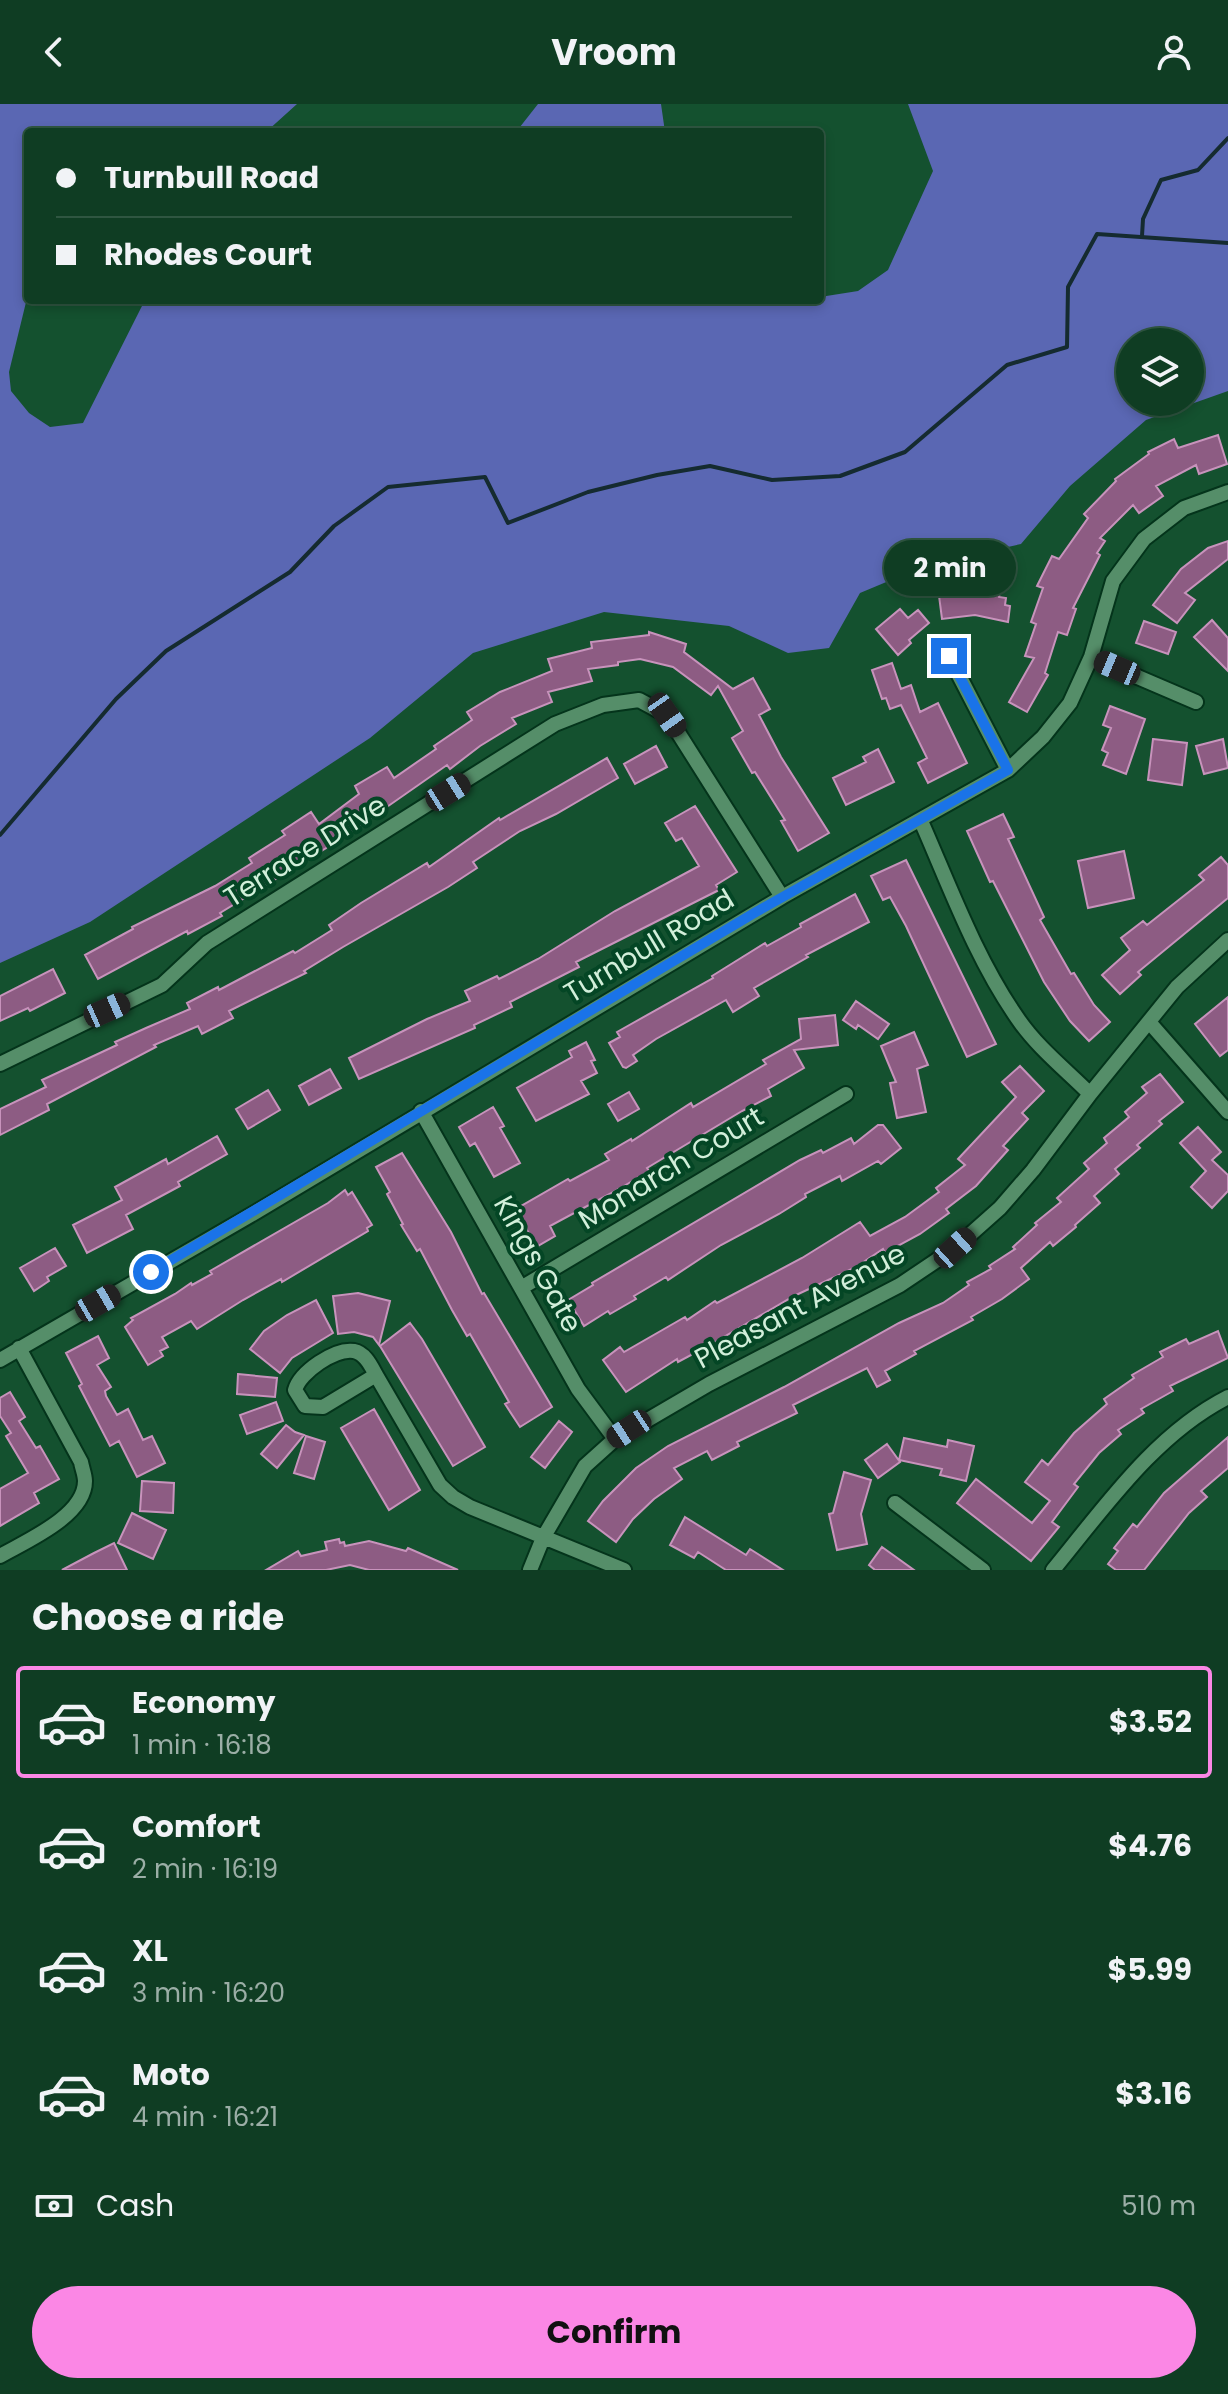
<!DOCTYPE html>
<meta charset="utf-8">
<style>
:root{--surface:#0f3d23;--page:#18442b;--text:#f1f3f6;--muted:#9baea6;--line:#2f5641;--accent:#fb87e5}
body{margin:0;font-family:Poppins,sans-serif;background:var(--page);color:var(--text);height:100vh;display:flex;flex-direction:column;font-size:30px;white-space:nowrap}
*{box-sizing:border-box;margin:0}
p{font-size:26px;color:var(--muted)}
.icon{flex:none;width:44px;height:44px;fill:none;stroke:currentColor;stroke-width:2;stroke-linecap:round;stroke-linejoin:round}
.map{position:relative;height:1466px;overflow:hidden}
.drawer{display:flex;flex-direction:column;background:var(--surface);flex:1}
.drawer>*{flex:none}
.banner{position:absolute;left:24px;top:24px;width:800px;height:176px;border-radius:8px;box-shadow:0 4px 12px #0003,0 0 0 2px var(--line);display:grid;align-content:center;height:176px;padding:0 32px;background:var(--surface)}
.buttons{position:absolute;left:1116px;top:224px;display:grid;gap:16px}
.buttons a{display:grid;place-items:center;width:88px;height:88px;border-radius:50%;background:var(--surface);box-shadow:0 4px 12px #0003,0 0 0 2px var(--line);font-size:40px}
.end{position:absolute;width:36px;height:36px;margin:-18px;border:10px solid #1a73e8;background:#fff;box-shadow:0 0 0 4px #fff}
.from{border-radius:50%}
.bubble{position:absolute;height:56px;border-radius:28px;background:var(--surface);box-shadow:0 4px 12px #0003,0 0 0 2px var(--line);font-size:26px;font-weight:700;line-height:56px;text-align:center}
.car{position:absolute;width:24px;height:48px;margin:-24px -12px;border-radius:10px;box-shadow:0 0 6px 2px #0007;background:linear-gradient(#222 24%,#8ab4d8 0 40%,#222 0 76%,#8ab4d8 0 86%,#222 0)}
.banner b{display:flex;align-items:center;gap:28px;height:76px;font-size:30px}
.banner b+b{border-top:2px solid var(--line)}
.banner i{width:20px;height:20px;background:var(--text)}
ul{padding:0;list-style:none}
li{display:flex;align-items:center;gap:24px;height:112px;margin:0 16px 12px;padding:0 16px;border:4px solid transparent;border-radius:8px}
li div{flex:1}
li b{display:block;font-size:30px}
li em{font-style:normal;font-weight:700}
li.active{border-color:var(--accent)}
li>.icon{width:72px;height:72px;stroke-width:1.5}
h2{padding:0 32px;font-size:36px;line-height:96px}
.pay{display:flex;align-items:center;gap:20px;height:88px;padding:0 32px;font-size:30px}
.pay p{margin-inline-start:auto}
.primary-button{display:flex;gap:16px;margin-top:auto;padding:16px 32px}
.primary-button a{flex:1;height:92px;border-radius:48px;background:var(--accent);color:#111;font-size:32px;font-weight:700;line-height:92px;text-align:center}
header{display:flex;justify-content:space-between;align-items:center;height:104px;padding:0 32px;background:var(--surface);font-size:36px;font-weight:700}
.map>svg:first-child{display:block}
</style>
<header><svg class="icon" aria-label="back" viewBox="0 0 24 24"><path d="M15 5l-7 7 7 7"/></svg>Vroom<svg class="icon" aria-label="person" viewBox="0 0 24 24"><circle cx="12" cy="8" r="4"/><path d="M4 21q1-7 8-7t8 7"/></svg></header>
<div class="map">
<svg width="1228" height="1466" viewBox="0 0 1228 1466">
<rect width="100%" height="100%" fill="#14512f"/>
<!-- green -->
<path fill="#5a67b3" fill-rule="evenodd" d="M0 0H297L266 28H28V190L9 268 11 287 29 309 50 323 83 319 145 196H820V193L858 187 888 166 933 67 908 0H1228V287L1146 316 1070 382 1021 440 927 461 860 489 829 544 788 549 729 522 604 508 473 549 370 634 90 818 0 859ZM1130 238H1190V298H1130Z
M538 0H661L665 28H516Z"/>
<g fill="none" stroke-linecap="round" stroke-linejoin="round">
<!-- stream -->
<path stroke="#152b30" stroke-width="4" d="M1142 132 1143 115 1161 76 1198 66 1228 34
M0 731 116 595 166 547 290 468 334 422 388 383 485 373 508 419 588 388 657 371 710 362 772 376 840 372 905 348 1007 261 1067 243 1068 183 1097 130 1228 139"/>
</g>
<!-- building -->
<path fill="#8d5c83" stroke="#c893bc" stroke-width="2" d="M1218 331 1227 360 1199 370 1196 361 1156 382 1163 392 1139 409 1133 401 1100 434 1105 437 1097 449 1100 451 1073 504 1076 505 1067 531 1058 528 1045 569 1048 571 1027 608 1009 598 1034 554 1025 552 1036 520 1031 518 1043 484 1037 482 1052 452 1059 455 1088 414 1084 410 1116 377 1115 375 1149 350 1148 348 1174 335 1178 344Z
M1228 437V455L1185 489 1195 496 1177 519 1153 501 1181 465 1208 444Z
M980 476 1001 478 999 493 1006 494 1005 501 1010 502 1008 518 975 511 942 515 938 484 980 479Z
M900 505 908 514 918 506 929 519 909 536 911 539 898 551 876 525Z
M1212 516 1228 534V567L1194 533Z
M1144 517 1176 528 1168 550 1136 539Z
M649 528 686 540 684 548 733 585 753 574 770 605 759 611 781 653 829 729 798 747 781 717 785 716 755 668 752 669 732 634 743 627 718 582 711 591 673 563 640 555 618 558V561L588 565 592 577 548 588 552 598 512 614 516 620 480 642 450 665 447 661 341 735 220 809 222 812 188 830 187 827 98 875 85 851 133 825 132 823 215 782 252 759 249 754 285 731 282 727 311 708 319 720 359 690 355 682 387 663 394 674 436 645 434 642 472 616 467 608 500 588 552 567 548 555 592 544 591 538 649 531Z
M892 559 901 585 911 581 920 608 938 599 967 659 928 679 918 659 927 654 901 601 890 605 886 594 882 595 872 566Z
M1110 602 1145 615 1126 670 1103 661 1108 649 1102 646 1111 624 1103 621Z
M1153 635 1187 639 1182 681 1148 676Z
M1223 635 1228 664 1204 670 1196 642Z
M656 642 667 663 635 680 624 660Z
M878 645 894 678 846 701 833 674 866 658 863 653Z
M607 654 618 674 556 710 520 727 473 758 477 764 448 783 343 843 304 867 306 869 229 907 233 914 202 930 198 922 154 941 156 943 47 1000 49 1006 0 1031V1005L46 983 42 976 117 941 115 938 146 924 190 905 187 899 218 883 219 886 293 847 295 849 332 826 329 821 361 799 427 759 429 763 499 714 500 716Z
M695 702 737 768 716 781 719 786 576 858 579 863 510 898 512 903 474 921 475 924 359 975 349 954 427 915 470 897 465 887 497 872 499 875 538 855 615 807 699 762 682 734 676 737 665 719Z
M1003 710 1014 733 1008 735 1044 813 1040 816 1071 870 1074 869 1094 901 1110 918 1089 937 1070 917 1044 878 993 777 990 778 967 727Z
M1124 747 1134 794 1088 804 1078 757Z
M1221 753 1228 761V794L1138 868 1141 871 1120 890 1102 871 1130 846 1121 834 1143 817 1147 821 1171 802 1204 776 1199 771Z
M906 756 996 940 967 953 906 822 890 793 883 796 871 772Z
M855 790 869 818 806 851 808 853 754 884 759 892 733 908 726 896 656 935 633 951 637 957 626 964 623 963 609 939 620 933 617 928 713 874 712 872 765 839 767 842 801 823 800 820Z
M53 865 65 889 30 907 28 904 0 917V892Z
M1228 893V946L1220 952 1195 920Z
M856 897 889 920 878 935 858 921 856 925 843 916Z
M835 911 838 941 794 946 804 964 768 985 771 992 742 1007 647 1064 649 1067 619 1085 550 1122 555 1132 536 1143 516 1105 568 1075 570 1077 609 1056 605 1050 631 1035 632 1037 691 999 693 1003 766 960 763 956 801 935 799 915Z
M914 928 928 961 917 965 926 1008 897 1014 890 979 896 978 881 942Z
M586 938 595 956 591 957 597 969 581 977 589 990 536 1017 517 984 572 953 569 947Z
M1020 962 1044 987 1022 1009 1028 1015 1003 1042 1008 1046 976 1082 946 1105 949 1109 920 1130 885 1149 883 1145 856 1163 794 1192 710 1241 678 1258 677 1255 626 1288 603 1256 620 1243 624 1248 685 1213 687 1216 715 1197 717 1199 802 1154 860 1118 870 1132 905 1113 939 1088 936 1084 965 1061 958 1055 1016 993 1002 978Z
M330 965 341 984 309 1001 299 982Z
M1160 970 1183 998 1159 1017 1162 1020 1137 1041 1140 1044 1115 1065 1119 1070 1094 1092 1100 1099 1075 1121 1076 1123 1053 1142 1050 1138 1021 1164 1029 1175 1002 1195 971 1213 973 1216 914 1247 916 1250 885 1267 890 1276 877 1283 867 1264 793 1301 797 1309 737 1338 739 1342 712 1356 707 1347 674 1364 682 1375 654 1395 633 1415 616 1438 588 1417 603 1397 636 1364 668 1342 784 1283 899 1219 943 1199 969 1181 967 1178 991 1165 989 1162 1015 1145 1013 1143 1037 1121 1035 1119 1061 1098 1057 1094 1089 1065 1084 1059 1107 1039 1104 1034 1129 1013 1125 1008 1147 989 1142 983Z
M268 986 280 1006 248 1025 236 1005Z
M629 988 639 1005 618 1017 608 1000Z
M493 1003 504 1022 500 1024 520 1059 494 1073 475 1039 470 1042 459 1023Z
M878 1021H883L901 1044 881 1060 878 1057 842 1077 840 1072 805 1090 806 1093 779 1110 721 1141 668 1176 666 1173 634 1192 636 1195 610 1210 608 1207 584 1222 568 1196 593 1181 592 1179 800 1056 821 1046 823 1049 851 1034 854 1040Z
M1198 1023 1221 1048 1212 1056 1228 1071V1087L1212 1104 1191 1083 1206 1067 1180 1039Z
M217 1032 227 1050 178 1078 180 1082 126 1111 133 1125 87 1149 73 1121 122 1096 115 1083 166 1055 168 1060Z
M402 1049 451 1128 482 1190 484 1189 552 1303 520 1323 505 1300 509 1298 470 1230 467 1232 452 1206 420 1145 417 1147 401 1121 403 1120 387 1090 390 1088 376 1063Z
M345 1086 348 1091 352 1088 372 1121 367 1124 368 1127 282 1178 281 1175 243 1196 197 1225 191 1217 162 1233 168 1243 160 1247 163 1252 148 1261 125 1223 133 1216 131 1214 175 1190 191 1179 192 1181 212 1170 210 1167 328 1099Z
M55 1144 66 1162 47 1173 49 1177 34 1187 20 1164Z
M358 1189 390 1197 379 1241 373 1233 354 1228 338 1230 333 1192Z
M316 1196 333 1229 292 1254 280 1269 250 1245 264 1227 287 1211Z
M410 1219 422 1235 485 1343 453 1362 380 1242Z
M1218 1227 1228 1254 1170 1282 1173 1287 1141 1305 1144 1309 1118 1326 1121 1330 1099 1349 1074 1380 1078 1383 1052 1418 1059 1423 1031 1457 957 1399 976 1375 1032 1419 1050 1397 1025 1378 1042 1356 1048 1361 1074 1329 1107 1300 1104 1295 1134 1274 1132 1271 1163 1253 1160 1248 1186 1235 1189 1240Z
M98 1232 109 1254 97 1261 111 1283 105 1287 106 1292 117 1311 128 1305 143 1336 152 1332 165 1359 137 1373 119 1337 110 1342 79 1282 82 1280 66 1249Z
M238 1270 277 1274 275 1293 237 1290Z
M10 1288 25 1313 19 1317 36 1344 40 1342 59 1375 34 1389 39 1399 0 1422V1385L28 1369 6 1332 11 1329 0 1312V1294Z
M276 1298 283 1317 247 1330 240 1311Z
M374 1305 420 1386 389 1406 341 1324Z
M559 1317 572 1328 545 1364 531 1353Z
M286 1321 295 1328 304 1331 277 1364 261 1350Z
M306 1332 325 1338 314 1375 294 1369Z
M1228 1333V1364L1201 1387 1207 1393 1189 1409 1144 1466H1116L1108 1460 1118 1447 1114 1444 1133 1420 1137 1423 1164 1389Z
M904 1334 947 1343 948 1336 974 1342 966 1377 940 1371 942 1365 899 1356Z
M887 1340 900 1358 878 1374 865 1356Z
M844 1368 871 1376 861 1410 867 1440 837 1446 829 1410 833 1409Z
M142 1377 174 1379 173 1409 140 1407Z
M132 1409 166 1426 153 1455 118 1439Z
M685 1413 746 1451 750 1445 783 1466H726L698 1448 694 1454 670 1441Z
M339 1435 340 1439 344 1438 345 1442 369 1437 406 1447 408 1444 458 1466H369L350 1461 326 1466H266L298 1447 301 1452 327 1446 325 1438Z
M114 1439 127 1466H62L94 1449Z
M882 1443 914 1466H875L869 1461Z"/>
<g fill="none" stroke-linecap="round" stroke-linejoin="round">
<!-- minor casing -->
<g stroke="#04341b" stroke-width="18">
<path id="minor" d="M949 552 1008 666
M1091 553 1196 598
M921 717C950 783 976 855 1018 915 1037 943 1066 966 1090 990
M1150 919 1228 1008
M0 960 162 881 207 839 555 620 603 601 639 596 667 611 782 793
M421 1007 578 1285 615 1335
M521 1184 846 990
M0 1256 256 1108 782 793 1008 666 1043 633 1070 599 1091 553 1113 477 1144 435 1184 404 1228 388
M376 1271C371 1262 365 1249 354 1247 335 1244 300 1268 295 1286L305 1302 323 1303 376 1271 440 1381 453 1393 470 1403 624 1466
M895 1399 983 1466
M0 1452C26 1437 85 1412 85 1377 85 1371 82 1364 81 1358L19 1244
M530 1466 543 1434 585 1362 615 1335 709 1280 900 1181 955 1144 1000 1104 1033 1066 1090 990 1177 883 1228 836
M1053 1466C1104 1404 1155 1330 1228 1293"/>
</g>
<!-- minor -->
<use href="#minor" stroke="#558e69" stroke-width="14"/>
</g>
<g fill="none" stroke-linecap="round" stroke-linejoin="round">
<!-- route -->
<path stroke="#1a73e8" stroke-width="10" d="M151 1168 756 808 1008 666 949 552"/>
</g>
<g text-anchor="middle" dominant-baseline="central" stroke-width="8" stroke-linejoin="round" paint-order="stroke">
<!-- street labels -->
<g font-size="28" fill="#d2efda" stroke="#044625">
<text transform="translate(305 747) rotate(-32)">Terrace Drive</text>
<text transform="translate(649 842) rotate(-31)">Turnbull Road</text>
<text transform="translate(671 1064) rotate(-31)">Monarch Court</text>
<text transform="translate(538 1160) rotate(61)">Kings Gate</text>
<text transform="translate(800 1202) rotate(-28)">Pleasant Avenue</text>
</g>
</g>
</svg>
<div class="buttons">
<a><svg class="icon" aria-label="layers" viewBox="0 0 24 24"><path d="M12 4l9 5-9 5-9-5zM3 14l9 5 9-5"/></svg></a>
</div>
<i class="end from" style="left:151px;top:1168px"></i>
<i class="end" style="left:949px;top:552px"></i>
<div class="bubble" style="left:884px;top:436px;width:132px">2 min</div>
<i class="car" style="left:1117px;top:564px;rotate:293deg"></i>
<i class="car" style="left:667px;top:611px;rotate:145deg"></i>
<i class="car" style="left:448px;top:688px;rotate:58deg"></i>
<i class="car" style="left:107px;top:906px;rotate:66deg"></i>
<i class="car" style="left:955px;top:1144px;rotate:48deg"></i>
<i class="car" style="left:98px;top:1199px;rotate:60deg"></i>
<i class="car" style="left:629px;top:1325px;rotate:237deg"></i>
<div class="banner">
<b><i class="from"></i>Turnbull Road</b>
<b><i></i>Rhodes Court</b>
</div>
</div>
<section class="drawer">
<h2>Choose a ride</h2>
<ul>
<li class="active"><svg class="icon" aria-label="car" viewBox="0 0 24 24"><path d="M5 17H2v-5l4-1 3-4h7l3 4 3 1v5h-3M9 17h6M6 11h13"/><circle cx="7" cy="17" r="2"/><circle cx="17" cy="17" r="2"/></svg><div><b>Economy</b><p>1 min · 16:18</p></div><em>$3.52</em></li>
<li><svg class="icon" aria-label="car" viewBox="0 0 24 24"><path d="M5 17H2v-5l4-1 3-4h7l3 4 3 1v5h-3M9 17h6M6 11h13"/><circle cx="7" cy="17" r="2"/><circle cx="17" cy="17" r="2"/></svg><div><b>Comfort</b><p>2 min · 16:19</p></div><em>$4.76</em></li>
<li><svg class="icon" aria-label="car" viewBox="0 0 24 24"><path d="M5 17H2v-5l4-1 3-4h7l3 4 3 1v5h-3M9 17h6M6 11h13"/><circle cx="7" cy="17" r="2"/><circle cx="17" cy="17" r="2"/></svg><div><b>XL</b><p>3 min · 16:20</p></div><em>$5.99</em></li>
<li><svg class="icon" aria-label="car" viewBox="0 0 24 24"><path d="M5 17H2v-5l4-1 3-4h7l3 4 3 1v5h-3M9 17h6M6 11h13"/><circle cx="7" cy="17" r="2"/><circle cx="17" cy="17" r="2"/></svg><div><b>Moto</b><p>4 min · 16:21</p></div><em>$3.16</em></li>
</ul>
<div class="pay"><svg class="icon" aria-label="cash" viewBox="0 0 24 24"><path d="M3 7h18v10H3z"/><circle cx="12" cy="12" r="2"/></svg>Cash<p>510 m</p></div>
<div class="primary-button"><a>Confirm</a></div>
</section>
